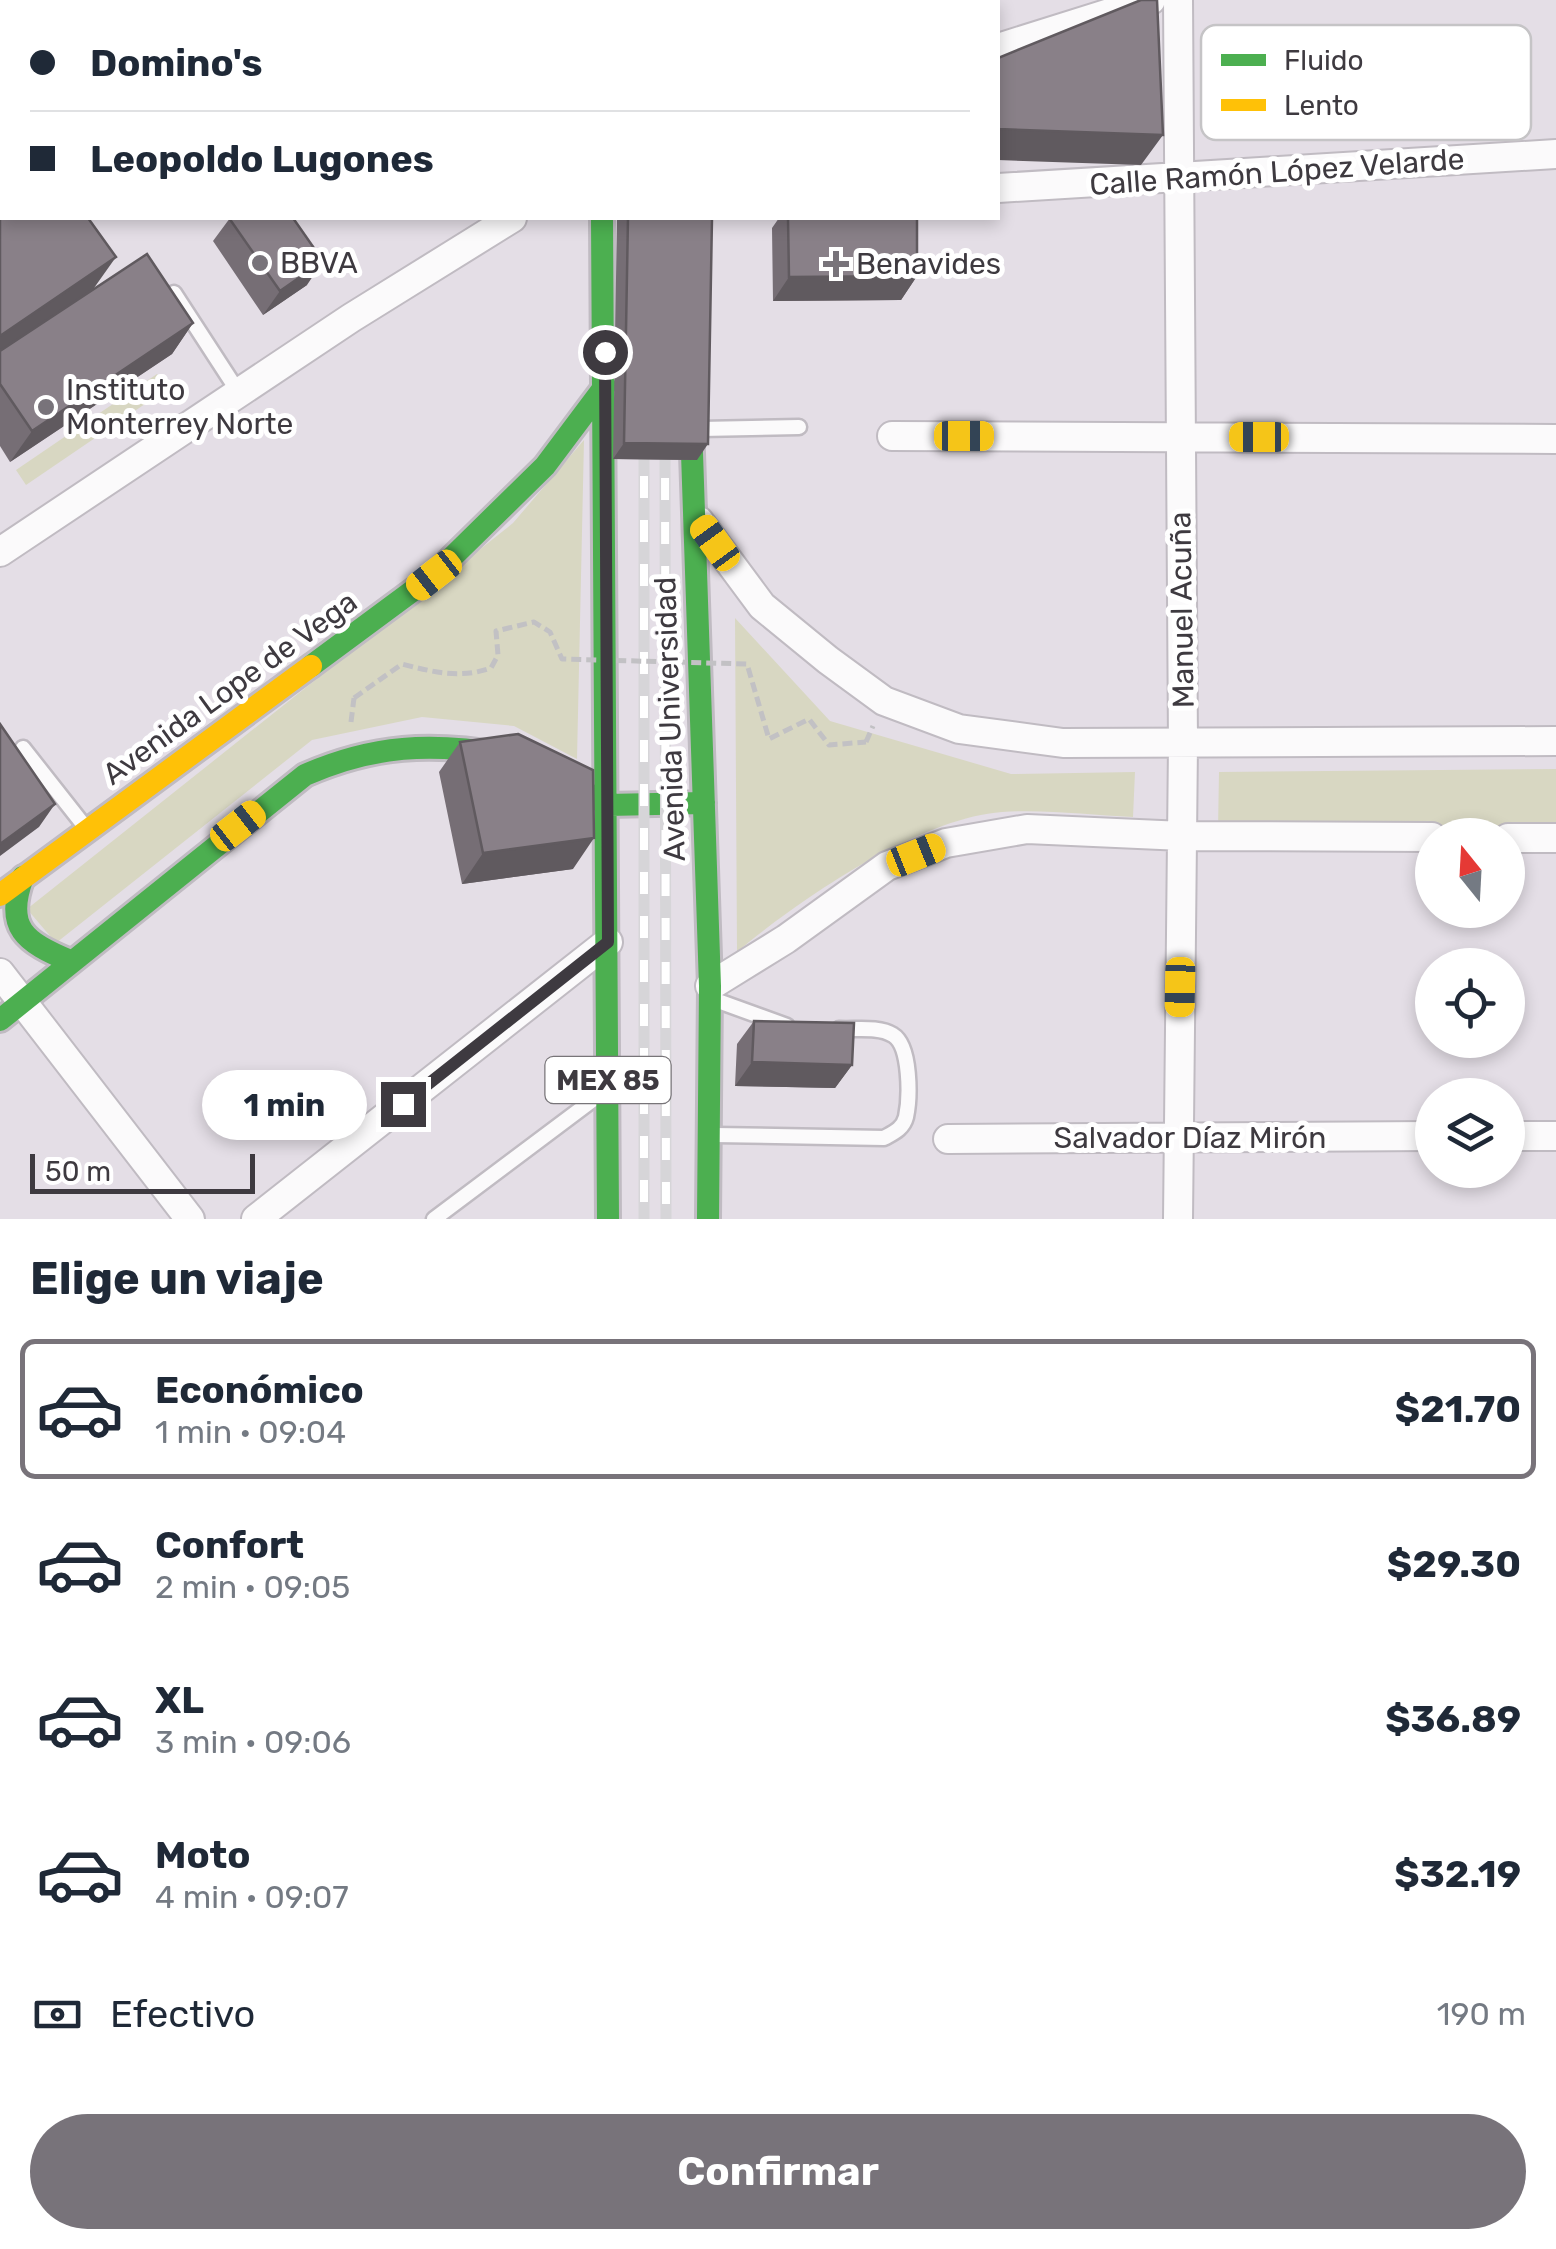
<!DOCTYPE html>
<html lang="es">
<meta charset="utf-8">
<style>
:root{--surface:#fff;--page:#f2f2f3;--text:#1f2937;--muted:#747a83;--line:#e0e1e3;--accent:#78737a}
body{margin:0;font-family:Rubik,sans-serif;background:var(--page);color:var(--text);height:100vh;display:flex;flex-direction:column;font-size:38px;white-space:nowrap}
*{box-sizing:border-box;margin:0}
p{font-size:32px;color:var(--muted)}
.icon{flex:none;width:55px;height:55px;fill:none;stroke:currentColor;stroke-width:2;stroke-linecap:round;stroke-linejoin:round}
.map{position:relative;height:1219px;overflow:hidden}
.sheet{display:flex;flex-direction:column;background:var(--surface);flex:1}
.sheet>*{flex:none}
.hud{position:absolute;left:0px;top:0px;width:1000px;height:220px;box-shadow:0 5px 15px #0003;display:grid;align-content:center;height:220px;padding:0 30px;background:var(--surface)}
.needle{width:65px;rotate:342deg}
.buttons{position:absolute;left:1415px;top:818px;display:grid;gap:20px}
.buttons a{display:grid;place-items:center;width:110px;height:110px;border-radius:50%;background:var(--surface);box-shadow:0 5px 15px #0003;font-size:50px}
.scale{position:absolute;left:30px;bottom:25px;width:225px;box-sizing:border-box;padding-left:10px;border:5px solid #3e3a40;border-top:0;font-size:28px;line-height:35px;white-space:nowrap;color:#3e3a40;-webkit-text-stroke:8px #fff;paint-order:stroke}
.end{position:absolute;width:45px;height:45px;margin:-22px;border:12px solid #3e3a40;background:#fff;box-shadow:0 0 0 5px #fff}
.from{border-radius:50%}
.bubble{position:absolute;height:70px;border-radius:35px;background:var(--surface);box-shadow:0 5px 15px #0003;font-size:32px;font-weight:700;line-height:70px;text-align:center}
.car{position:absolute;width:30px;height:60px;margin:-30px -15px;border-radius:12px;box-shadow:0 0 8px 2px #0007;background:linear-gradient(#f5c518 24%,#345 0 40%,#f5c518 0 76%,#345 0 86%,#f5c518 0)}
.hud b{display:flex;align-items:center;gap:35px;height:95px;font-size:38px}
.hud b+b{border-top:2px solid var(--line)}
.hud i{width:25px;height:25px;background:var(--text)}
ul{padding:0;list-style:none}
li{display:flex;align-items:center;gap:30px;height:140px;margin:0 20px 15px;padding:0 10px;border:5px solid transparent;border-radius:15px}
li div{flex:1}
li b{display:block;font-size:38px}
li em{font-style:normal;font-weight:700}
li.selected{border-color:var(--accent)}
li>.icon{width:90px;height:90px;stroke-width:1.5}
h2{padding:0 30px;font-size:45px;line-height:120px}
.pay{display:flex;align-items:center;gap:25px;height:110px;padding:0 30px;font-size:38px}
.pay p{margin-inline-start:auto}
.action{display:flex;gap:20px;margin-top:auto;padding:20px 30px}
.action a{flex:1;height:115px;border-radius:60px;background:var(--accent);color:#fff;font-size:40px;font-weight:700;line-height:115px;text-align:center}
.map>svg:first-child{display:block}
</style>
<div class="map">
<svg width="1556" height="1219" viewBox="0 0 1556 1219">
<rect width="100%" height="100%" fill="#e4dee6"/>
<!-- green -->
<path fill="#d8d7c2" d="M157 374 167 389 26 485 16 470Z
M584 440 577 759 514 726 422 717 312 740 56 943 27 909 513 523Z
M735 618 830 721 1011 774 1135 772 1133 817C1090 815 1045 809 1002 812 919 818 800 899 737 952Z
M1556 769V834L1218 829 1219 772Z"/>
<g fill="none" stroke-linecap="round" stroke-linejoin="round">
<!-- lane casing -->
<g stroke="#c0bbc2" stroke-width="19">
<path id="lane" d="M0 125 2 123
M174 293 239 393
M701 429 799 427
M23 748 86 828
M718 1001 787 1026
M715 1135 884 1138C893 1133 903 1129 906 1117 910 1098 911 1046 893 1035 879 1026 855 1030 839 1029
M434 1219 598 1096"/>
</g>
<!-- street casing -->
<g stroke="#c0bbc2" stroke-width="32">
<path id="street" d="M1178 0 1183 744 1178 1219
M998 48 1151 0
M998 188 1556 154
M892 436 1556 439
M699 521 762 606 828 660 884 701 959 729 1063 743 1556 741
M0 552 351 318 512 218
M1508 838H1556
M0 973 190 1219
M710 986 786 939 887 866 946 843 1027 829 1183 836 1432 837
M1508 1136H1556
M948 1139 1432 1136
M256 1219 608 942"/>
</g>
<!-- fast casing -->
<g stroke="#c0bbc2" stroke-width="28">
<path id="fast" d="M598 0V2
M602 218 608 1219
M690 394 710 986 708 1219
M311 666 434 575 545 466 605 386
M585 792 607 805 704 803
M23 877C4 928 25 942 70 961
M0 1020 305 775C373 745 432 742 504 755"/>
</g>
<!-- slow casing -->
<g stroke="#c0bbc2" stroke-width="28">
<path id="slow" d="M721 2 723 0
M0 895 311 666"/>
</g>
<!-- path -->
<path stroke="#c2c1c4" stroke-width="5" stroke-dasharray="10 5" stroke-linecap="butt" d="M351 722 354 698
M866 742 873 726"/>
<!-- lane -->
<use href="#lane" stroke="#fbfafb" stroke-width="14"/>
<!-- street -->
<use href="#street" stroke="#fbfafb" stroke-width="28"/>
<!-- fast -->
<use href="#fast" stroke="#4caf50" stroke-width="22"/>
<!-- slow -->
<use href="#slow" stroke="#ffc107" stroke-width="22"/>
<!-- rail casing -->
<g stroke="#d6d5d8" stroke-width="11">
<path id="rail" d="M644 432V1219
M665 434 666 1219"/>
</g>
<!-- rail -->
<use href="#rail" stroke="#fff" stroke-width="8" stroke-dasharray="22" stroke-linecap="butt"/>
<!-- path-bridge -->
<path stroke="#c2c1c4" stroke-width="5" stroke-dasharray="10 5" stroke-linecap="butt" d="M354 698 402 664C433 672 460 679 491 668L498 655 496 631 534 622 550 632 562 659 747 664 769 739 809 719 829 745 866 742"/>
</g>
<!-- wall -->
<path fill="#766e75" d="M0 166 94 288 193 323 172 354 10 462 0 446Z
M230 218 307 285 263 315 213 241Z
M617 218H712L697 460 613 459Z
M779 218H917V276L901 300 773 301 772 228Z
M460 742 573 869 462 884 439 772Z
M754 1021 852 1065 835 1088 735 1086 737 1044Z"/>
<!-- shaded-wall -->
<path fill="#605a5f" d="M0 55H2V86L0 85Z
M998 129 1163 135 1141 165 998 160Z
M116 257 94 288 0 352V336Z
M323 261 307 285 263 315 280 291Z
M917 276 901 300 773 301 789 277Z
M193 323 172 354 10 462 32 431Z
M624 443 708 444 697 460 613 459Z
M55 804 39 827 0 856V844Z
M594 838 573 869 462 884 483 853Z
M752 1062 852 1065 835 1088 735 1086Z"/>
<!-- building -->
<path fill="#898088" stroke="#605a5f" stroke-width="2.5" d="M0 0H255V2H2V55H0Z
M631 0H715V2H631Z
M786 0H865L866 2H787Z
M1141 0H1157L1163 135 998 129V58Z
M2 164V218H88L116 257 0 336V166Z
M229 218H293L323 261 280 291Z
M628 218H712L708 444 624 443Z
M788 218H917V276L789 277Z
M147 254 193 323 32 431 0 384V351Z
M0 724 55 804 0 844Z
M518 734 593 770 594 838 483 853 460 742Z
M754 1021 854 1023 852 1065 752 1062Z"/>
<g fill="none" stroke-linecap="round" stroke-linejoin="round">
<!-- route -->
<path stroke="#3e3a40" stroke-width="12" d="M403 1104 608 942 605 352"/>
</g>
<!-- markers -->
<g fill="#78737a" stroke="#fff" stroke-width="4">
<circle cx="260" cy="263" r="10"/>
<path d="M831 249h10v10h10v10h-10v10h-10v-10h-10v-10h10z"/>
<circle cx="46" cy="407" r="10"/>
</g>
<g text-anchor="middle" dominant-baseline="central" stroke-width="10" stroke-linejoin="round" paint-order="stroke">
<!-- shield labels -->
<rect fill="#fff" stroke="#787579" stroke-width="2.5" x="545.5" y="1057" width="125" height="46" rx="8"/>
<g font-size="28" font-weight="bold" fill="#3e3a40">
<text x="608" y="1080">MEX 85</text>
</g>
<!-- street labels -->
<g font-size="30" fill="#3e3a40" stroke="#fff">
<text transform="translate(1277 172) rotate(-4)">Calle Ramón López Velarde</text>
<text transform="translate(1182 610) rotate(-91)">Manuel Acuña</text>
<text transform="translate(230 688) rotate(-36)">Avenida Lope de Vega</text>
<text transform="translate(670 719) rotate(-92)">Avenida Universidad</text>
<text x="1190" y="1138">Salvador Díaz Mirón</text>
</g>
<!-- poi labels -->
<g font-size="30" fill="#3e3a40" stroke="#fff" text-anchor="start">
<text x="280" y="263">BBVA</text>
<text x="856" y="264">Benavides</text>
<text x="66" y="390">Instituto<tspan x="66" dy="34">Monterrey Norte</tspan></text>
</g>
</g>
<!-- legend -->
<rect x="1201" y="25" width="330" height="115" rx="15" fill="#fff" stroke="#c5c4c6" stroke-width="2.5"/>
<rect x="1221" y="54" width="45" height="12" fill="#4caf50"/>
<rect x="1221" y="99" width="45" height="12" fill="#ffc107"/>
<g font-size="28" fill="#3e3a40">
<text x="1284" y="70">Fluido</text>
<text x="1284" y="115">Lento</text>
</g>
</svg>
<div class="buttons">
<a><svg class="needle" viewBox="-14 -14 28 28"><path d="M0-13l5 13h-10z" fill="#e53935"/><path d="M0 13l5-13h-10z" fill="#747a83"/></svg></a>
<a><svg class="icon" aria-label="locate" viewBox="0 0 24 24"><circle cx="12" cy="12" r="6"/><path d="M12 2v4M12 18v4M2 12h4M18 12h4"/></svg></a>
<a><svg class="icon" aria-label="layers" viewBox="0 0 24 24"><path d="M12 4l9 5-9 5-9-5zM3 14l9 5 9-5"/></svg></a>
</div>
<div class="scale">50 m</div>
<i class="end from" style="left:605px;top:352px"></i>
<i class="end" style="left:403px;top:1104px"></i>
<div class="bubble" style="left:202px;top:1070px;width:165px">1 min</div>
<i class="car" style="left:964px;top:436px;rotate:90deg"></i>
<i class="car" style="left:1259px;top:437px;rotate:270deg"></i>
<i class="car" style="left:715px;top:543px;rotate:324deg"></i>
<i class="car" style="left:434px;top:575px;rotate:232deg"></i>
<i class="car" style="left:238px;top:826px;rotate:52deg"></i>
<i class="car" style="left:916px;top:855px;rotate:68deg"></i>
<i class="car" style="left:1180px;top:987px;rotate:181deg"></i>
<div class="hud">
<b><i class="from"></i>Domino's</b>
<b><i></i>Leopoldo Lugones</b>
</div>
</div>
<section class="sheet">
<h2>Elige un viaje</h2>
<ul>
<li class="selected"><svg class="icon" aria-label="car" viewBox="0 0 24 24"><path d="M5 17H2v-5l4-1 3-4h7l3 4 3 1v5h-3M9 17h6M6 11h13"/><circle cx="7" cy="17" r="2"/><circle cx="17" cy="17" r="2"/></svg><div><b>Económico</b><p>1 min · 09:04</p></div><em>$21.70</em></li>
<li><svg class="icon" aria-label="car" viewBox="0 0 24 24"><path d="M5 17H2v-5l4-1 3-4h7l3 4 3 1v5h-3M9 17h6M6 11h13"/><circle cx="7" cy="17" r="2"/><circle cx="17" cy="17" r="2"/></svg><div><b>Confort</b><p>2 min · 09:05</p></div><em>$29.30</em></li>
<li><svg class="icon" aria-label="car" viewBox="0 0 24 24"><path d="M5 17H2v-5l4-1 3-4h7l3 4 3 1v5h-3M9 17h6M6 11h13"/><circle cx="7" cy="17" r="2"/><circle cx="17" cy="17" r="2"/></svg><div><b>XL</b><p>3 min · 09:06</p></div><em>$36.89</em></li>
<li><svg class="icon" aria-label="car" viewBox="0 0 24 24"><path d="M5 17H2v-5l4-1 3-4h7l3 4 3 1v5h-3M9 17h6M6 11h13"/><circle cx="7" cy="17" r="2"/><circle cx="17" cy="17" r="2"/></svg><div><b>Moto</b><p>4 min · 09:07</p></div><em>$32.19</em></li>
</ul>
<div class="pay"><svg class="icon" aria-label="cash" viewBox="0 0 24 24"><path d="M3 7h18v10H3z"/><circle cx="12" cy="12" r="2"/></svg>Efectivo<p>190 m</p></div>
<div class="action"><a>Confirmar</a></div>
</section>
